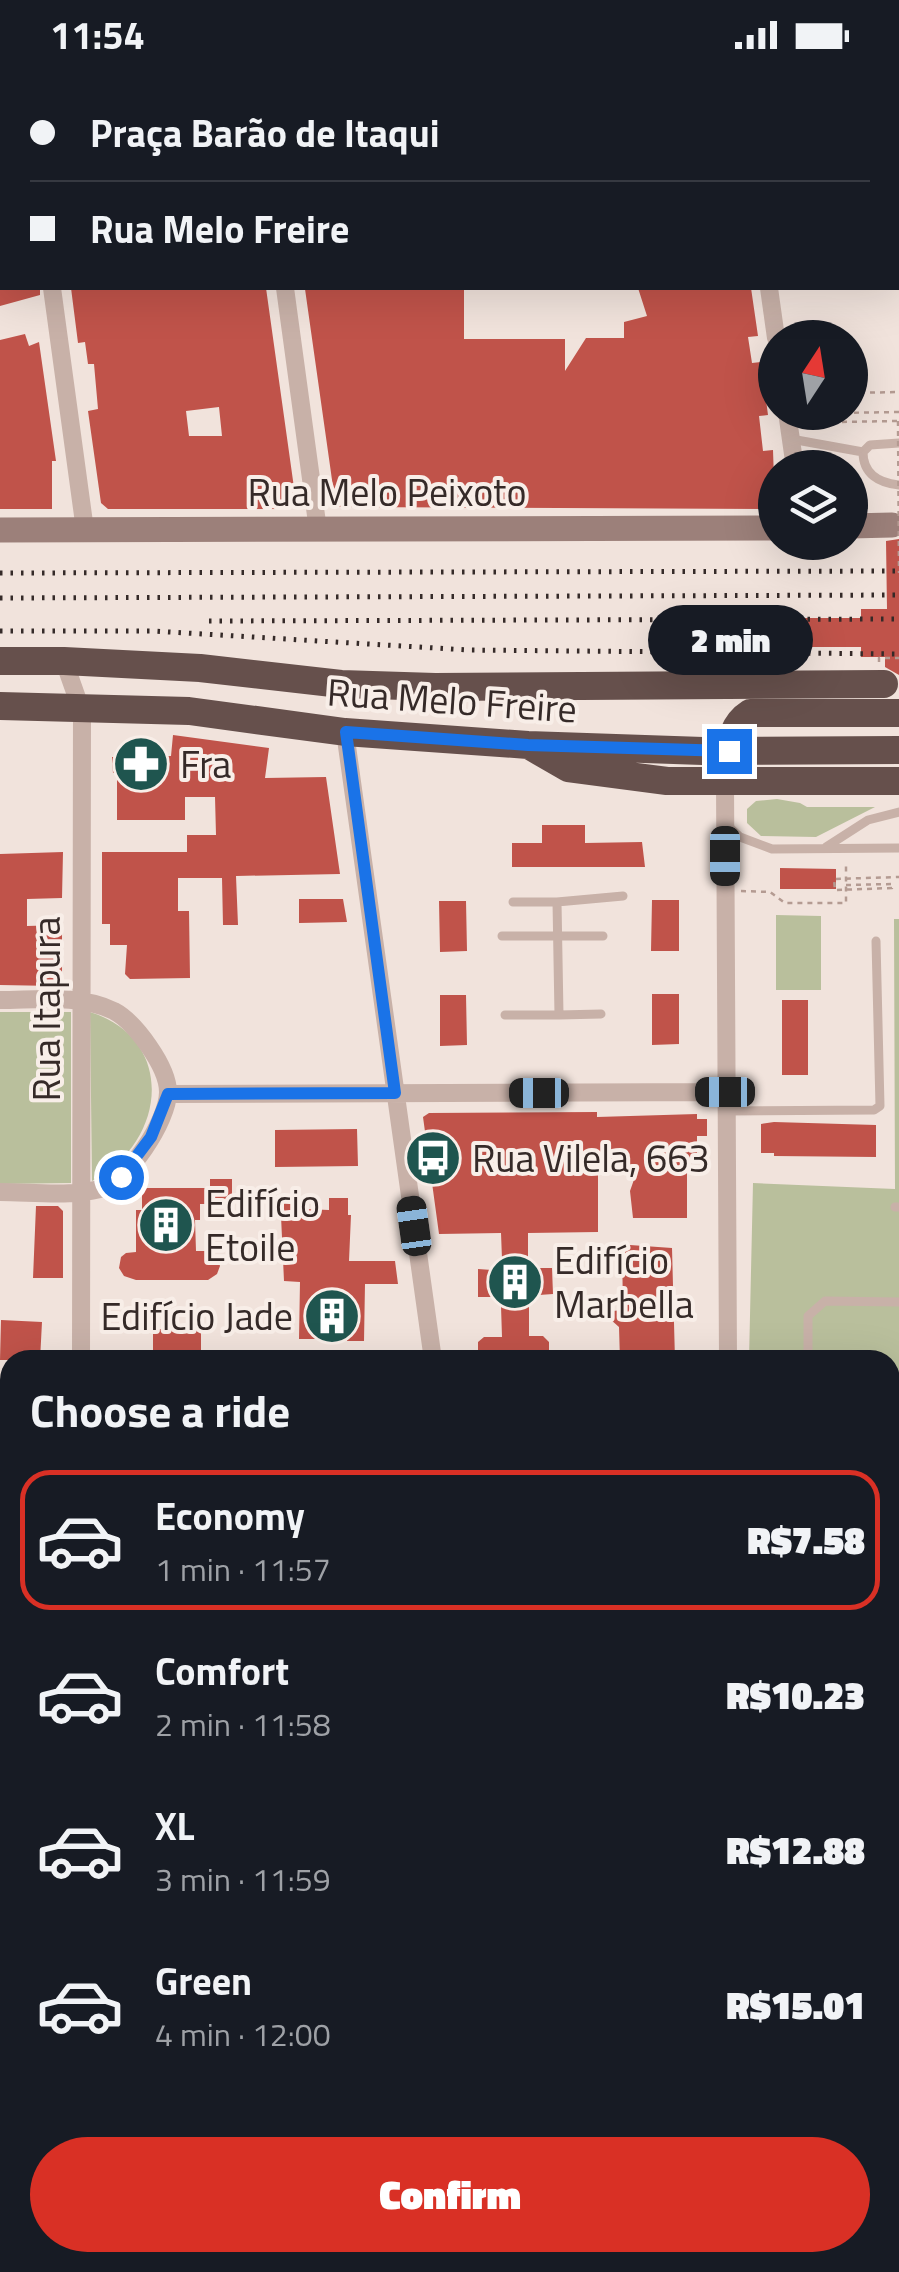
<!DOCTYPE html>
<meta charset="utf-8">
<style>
:root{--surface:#171b24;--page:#242831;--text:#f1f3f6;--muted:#9ea1a6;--line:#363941;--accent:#d93025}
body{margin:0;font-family:"Titillium Web",sans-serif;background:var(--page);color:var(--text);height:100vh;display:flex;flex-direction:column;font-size:38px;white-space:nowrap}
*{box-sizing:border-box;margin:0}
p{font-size:32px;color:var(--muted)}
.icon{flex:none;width:55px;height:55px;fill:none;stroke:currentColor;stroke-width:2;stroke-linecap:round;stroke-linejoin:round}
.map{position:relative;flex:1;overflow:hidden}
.sheet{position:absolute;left:0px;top:1280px;width:900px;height:922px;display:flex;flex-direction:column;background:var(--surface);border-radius:30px 30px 0 0;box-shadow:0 10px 40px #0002}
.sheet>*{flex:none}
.banner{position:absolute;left:0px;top:0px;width:900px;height:220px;box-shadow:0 10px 40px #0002;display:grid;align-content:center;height:220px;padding:0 30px;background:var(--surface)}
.needle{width:65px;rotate:12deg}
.controls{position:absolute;left:758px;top:250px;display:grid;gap:20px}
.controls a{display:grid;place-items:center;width:110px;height:110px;border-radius:50%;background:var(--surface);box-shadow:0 10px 40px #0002;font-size:50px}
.end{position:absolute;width:45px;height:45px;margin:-22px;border:12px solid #1a73e8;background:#fff;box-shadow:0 0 0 5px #fff}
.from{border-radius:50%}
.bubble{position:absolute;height:70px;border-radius:35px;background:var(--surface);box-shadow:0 10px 40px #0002;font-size:32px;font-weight:800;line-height:70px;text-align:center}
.car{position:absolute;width:30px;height:60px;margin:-30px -15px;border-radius:12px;box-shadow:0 0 8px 2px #0007;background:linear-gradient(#222 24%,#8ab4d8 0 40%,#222 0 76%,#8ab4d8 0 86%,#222 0)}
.banner b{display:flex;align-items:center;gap:35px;height:95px;font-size:38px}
.banner b+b{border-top:2px solid var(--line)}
.banner i{width:25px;height:25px;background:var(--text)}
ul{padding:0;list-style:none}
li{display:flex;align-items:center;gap:30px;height:140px;margin:0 20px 15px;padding:0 10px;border:5px solid transparent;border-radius:30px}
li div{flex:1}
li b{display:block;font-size:38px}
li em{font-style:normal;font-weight:800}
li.current{border-color:var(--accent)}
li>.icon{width:90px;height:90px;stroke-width:1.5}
h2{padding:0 30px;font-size:45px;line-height:120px}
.cta{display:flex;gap:20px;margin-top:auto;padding:20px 30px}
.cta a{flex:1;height:115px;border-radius:60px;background:var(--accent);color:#fff;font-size:40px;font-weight:800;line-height:115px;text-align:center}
.status{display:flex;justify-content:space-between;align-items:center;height:70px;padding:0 50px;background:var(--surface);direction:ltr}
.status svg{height:28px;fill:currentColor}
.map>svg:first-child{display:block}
</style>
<div class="status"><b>11:54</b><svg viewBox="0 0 49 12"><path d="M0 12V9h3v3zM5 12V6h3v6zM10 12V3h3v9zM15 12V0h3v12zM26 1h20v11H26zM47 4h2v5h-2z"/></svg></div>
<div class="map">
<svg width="899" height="2202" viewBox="0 0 899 2202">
<rect width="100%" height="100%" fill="#f1e3dc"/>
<!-- green -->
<path fill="#b9bf9c" d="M777 729 800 733 807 737H875L816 767 761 766 747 753V739L756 731Z
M776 845 821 846V920H776Z
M894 849H899V1782H890V1290H749L753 1113 895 1119Z
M0 942H71V1113L0 1114Z
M90 942C177 969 167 1072 92 1111Z"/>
<!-- building -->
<path fill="#c0534a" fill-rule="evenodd" d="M0 218H40V225L0 236Z
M71 218H266L296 432 290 439H108L101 433 88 341 98 339 94 294H88L85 272 78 273ZM219 337 222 366H189L186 341Z
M464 218V269H565V301L586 268H624V252L647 246 638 218H751L758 266 748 267 752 293 761 292 768 345 759 346 763 381 773 380 775 439 339 437 335 431 305 219Z
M25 264 29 276 39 272 56 391H52V439H0V270Z
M899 469V605L885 597V587H861V577H766V548H861V539H887L886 471Z
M173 665 269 678 265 708 326 707 340 804 236 806 238 855H223L222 808H178V841H189L190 908 130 909 125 904 127 875H110V854H102V782H187V765H216L215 727H185V750H117V703H113L112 687 171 686Z
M542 755H585V773L642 772 645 797H512V773H542Z
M63 782 62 828 27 829V856L62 855V911L55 916 0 915V784Z
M780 798 836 799V819H780Z
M299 829H343L347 852 299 853Z
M652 830H679V881H651Z
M439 831H466L467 881 440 882Z
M652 924H679V974L652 975Z
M440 925H466L467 975 440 976Z
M782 930H808V1005H782Z
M597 1042V1047L697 1044V1049H707V1066H697V1090H687V1148H633L630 1121 637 1101H628V1090H598V1162L528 1163V1189L538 1198H552L553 1224 539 1225 529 1235V1266H543L549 1272V1290H478V1272L484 1267H502L501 1236 492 1227H478V1199L492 1200 502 1189 501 1163 439 1164 423 1047 429 1043Z
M774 1052 876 1055V1087L774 1086V1083H761V1054Z
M357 1059 358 1096 275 1097V1060Z
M210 1109H232V1134H200V1150H195L196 1181H207L217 1186 220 1196 217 1204 208 1210H136L124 1206 119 1198 121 1187 126 1183 136 1182V1140H142V1118H210Z
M329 1128H348V1145H351L349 1191H395L398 1214H365L364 1271H347V1262L317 1261 316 1269H299L300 1212 284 1211 281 1146H284V1129L304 1130V1139L329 1140Z
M36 1136H58L63 1141V1208H33Z
M630 1175 672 1178 675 1290H620L619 1257 602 1242 623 1240 622 1178Z
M1 1250 42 1252 40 1290H0Z
M153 1259H201V1290H153Z"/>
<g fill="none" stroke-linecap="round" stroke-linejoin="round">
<!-- path -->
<path stroke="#b49b92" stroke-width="2.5" stroke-dasharray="5 5" stroke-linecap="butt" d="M850 323 899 322
M899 342 835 343V352L899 351
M898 394H899
M879 592V588H899
M741 821 770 822 785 833H846V794
M890 1414H899"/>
<!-- service -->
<path stroke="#c8b1a8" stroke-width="9" d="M0 44H2
M791 369 863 382
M899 373 870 375 863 382C863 404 879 413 899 415
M727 755 740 767 772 779 899 778
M826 777 868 750 899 742
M513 832H557
M502 866H603
M505 945H559L557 832 623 826
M559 945 601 944
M725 1041 874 1040 880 1036 876 871
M895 1137H899
M808 1290V1246L825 1231 899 1232
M0 1376H10
M890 1712H899"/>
<!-- minor -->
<path stroke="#c8b1a8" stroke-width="18" d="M22 0V2
M255 0V2
M508 0V2
M739 0 740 2
M898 95H899
M52 218 85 460
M285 218 318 460
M769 218 776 268
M787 342 795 398
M64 591 82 642 81 1290
M345 662 433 1290
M725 712 728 1290
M0 930C37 930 79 924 114 941 135 952 168 997 168 1022 168 1051 128 1111 100 1119 69 1127 31 1122 0 1122
M168 1024 725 1022
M0 1493H10
M890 1796H899
M0 1942H10
M530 2192V2202
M729 2192V2202"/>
<!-- tertiary -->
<path stroke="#c8b1a8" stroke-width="22" d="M0 1797H10
M890 1940 899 1939
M82 2192V2202"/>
<!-- secondary -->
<path stroke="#9c807a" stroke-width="25" d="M850 456 892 455
M0 460 775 458"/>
<!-- trunk -->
<path stroke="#66504c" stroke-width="28" d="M0 591H64L200 598 341 614 435 617 884 614
M0 636 189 641 345 662 528 675 703 681 899 680
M530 676 568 698 667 711H899
M727 696C730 675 731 655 750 643H899"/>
<!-- rail -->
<path stroke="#352a28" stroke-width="5" stroke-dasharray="2.5 8" stroke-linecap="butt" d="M0 503 899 501
M0 528 899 525
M209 551 899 549
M0 561H153L468 580 899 584"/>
<!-- path-bridge -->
<path stroke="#b49b92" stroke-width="2.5" stroke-dasharray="5 5" stroke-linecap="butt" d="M898 351 899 503
M846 815 892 814V818L835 820 834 809 899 807"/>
</g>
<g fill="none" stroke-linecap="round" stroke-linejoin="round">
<!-- route -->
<path stroke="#1a73e8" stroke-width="12" d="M121 1107 151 1067 168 1024 395 1023 346 662 528 675 729 681"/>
</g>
<!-- icons -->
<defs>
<g id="pharmacy-disc" transform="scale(2.875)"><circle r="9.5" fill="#1f554f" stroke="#f8eee8"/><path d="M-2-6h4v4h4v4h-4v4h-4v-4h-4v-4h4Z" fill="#fff"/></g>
<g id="bus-disc" transform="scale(2.875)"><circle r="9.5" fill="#1f554f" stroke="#f8eee8"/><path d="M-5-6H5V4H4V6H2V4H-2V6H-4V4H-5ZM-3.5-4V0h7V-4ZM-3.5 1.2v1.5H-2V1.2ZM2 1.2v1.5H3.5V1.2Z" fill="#fff"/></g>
<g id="building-disc" transform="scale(2.875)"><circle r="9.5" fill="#1f554f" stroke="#f8eee8"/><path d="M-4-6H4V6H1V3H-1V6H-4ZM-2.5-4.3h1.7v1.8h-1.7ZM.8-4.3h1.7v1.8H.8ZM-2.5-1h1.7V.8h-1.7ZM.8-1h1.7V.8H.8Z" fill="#fff"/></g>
</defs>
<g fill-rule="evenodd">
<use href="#pharmacy-disc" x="141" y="694"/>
<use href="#bus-disc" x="433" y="1088"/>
<use href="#building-disc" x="166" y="1155"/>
<use href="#building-disc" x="515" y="1212"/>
<use href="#building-disc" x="332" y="1246"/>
</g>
<g text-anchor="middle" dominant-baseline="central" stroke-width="8" stroke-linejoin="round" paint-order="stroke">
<!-- street labels -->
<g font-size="38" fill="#352a28" stroke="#f8eee8">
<text x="387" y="422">Rua Melo Peixoto</text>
<text transform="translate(452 630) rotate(4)">Rua Melo Freire</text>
<text transform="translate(46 939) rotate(-90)">Rua Itapura</text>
</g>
<!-- poi labels -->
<g font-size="38" fill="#352a28" stroke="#f8eee8" text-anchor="start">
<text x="180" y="694">Fra</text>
<text x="472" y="1088">Rua Vilela, 663</text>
<text x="205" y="1133">Edifício<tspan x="205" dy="44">Etoile</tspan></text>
<text x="554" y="1190">Edifício<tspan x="554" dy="44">Marbella</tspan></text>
<text x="293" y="1246" text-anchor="end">Edifício Jade</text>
</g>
</g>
</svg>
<div class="controls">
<a><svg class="needle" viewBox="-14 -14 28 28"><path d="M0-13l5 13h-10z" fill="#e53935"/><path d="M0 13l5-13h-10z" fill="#9ea1a6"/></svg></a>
<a><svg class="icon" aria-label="layers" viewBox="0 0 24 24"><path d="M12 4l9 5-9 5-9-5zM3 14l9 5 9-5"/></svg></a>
</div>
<i class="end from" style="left:121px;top:1107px"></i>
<i class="end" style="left:729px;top:681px"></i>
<div class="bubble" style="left:648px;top:535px;width:165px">2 min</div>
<i class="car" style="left:725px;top:786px;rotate:180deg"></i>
<i class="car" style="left:725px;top:1022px;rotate:270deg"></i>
<i class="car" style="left:539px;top:1023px;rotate:270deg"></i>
<i class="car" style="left:414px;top:1156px;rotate:352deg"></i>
<div class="banner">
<b><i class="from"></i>Praça Barão de Itaqui</b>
<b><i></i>Rua Melo Freire</b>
</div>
<section class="sheet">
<h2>Choose a ride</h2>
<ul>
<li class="current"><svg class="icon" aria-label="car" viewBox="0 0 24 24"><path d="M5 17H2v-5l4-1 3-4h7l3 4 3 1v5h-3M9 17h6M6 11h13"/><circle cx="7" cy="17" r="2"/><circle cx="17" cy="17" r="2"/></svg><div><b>Economy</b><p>1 min · 11:57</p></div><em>R$7.58</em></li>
<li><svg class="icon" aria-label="car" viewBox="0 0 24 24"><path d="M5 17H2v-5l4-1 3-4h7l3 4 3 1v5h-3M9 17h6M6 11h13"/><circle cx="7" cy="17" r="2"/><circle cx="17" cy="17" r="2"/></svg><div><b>Comfort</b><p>2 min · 11:58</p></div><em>R$10.23</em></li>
<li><svg class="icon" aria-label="car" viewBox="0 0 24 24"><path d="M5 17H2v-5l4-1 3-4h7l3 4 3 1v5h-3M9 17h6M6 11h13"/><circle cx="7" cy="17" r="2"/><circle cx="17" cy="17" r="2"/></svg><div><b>XL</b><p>3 min · 11:59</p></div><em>R$12.88</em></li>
<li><svg class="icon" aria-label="car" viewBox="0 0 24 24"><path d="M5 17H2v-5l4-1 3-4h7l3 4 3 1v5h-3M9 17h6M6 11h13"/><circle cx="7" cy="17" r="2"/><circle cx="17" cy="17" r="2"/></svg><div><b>Green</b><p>4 min · 12:00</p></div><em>R$15.01</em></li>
</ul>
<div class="cta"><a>Confirm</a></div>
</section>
</div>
